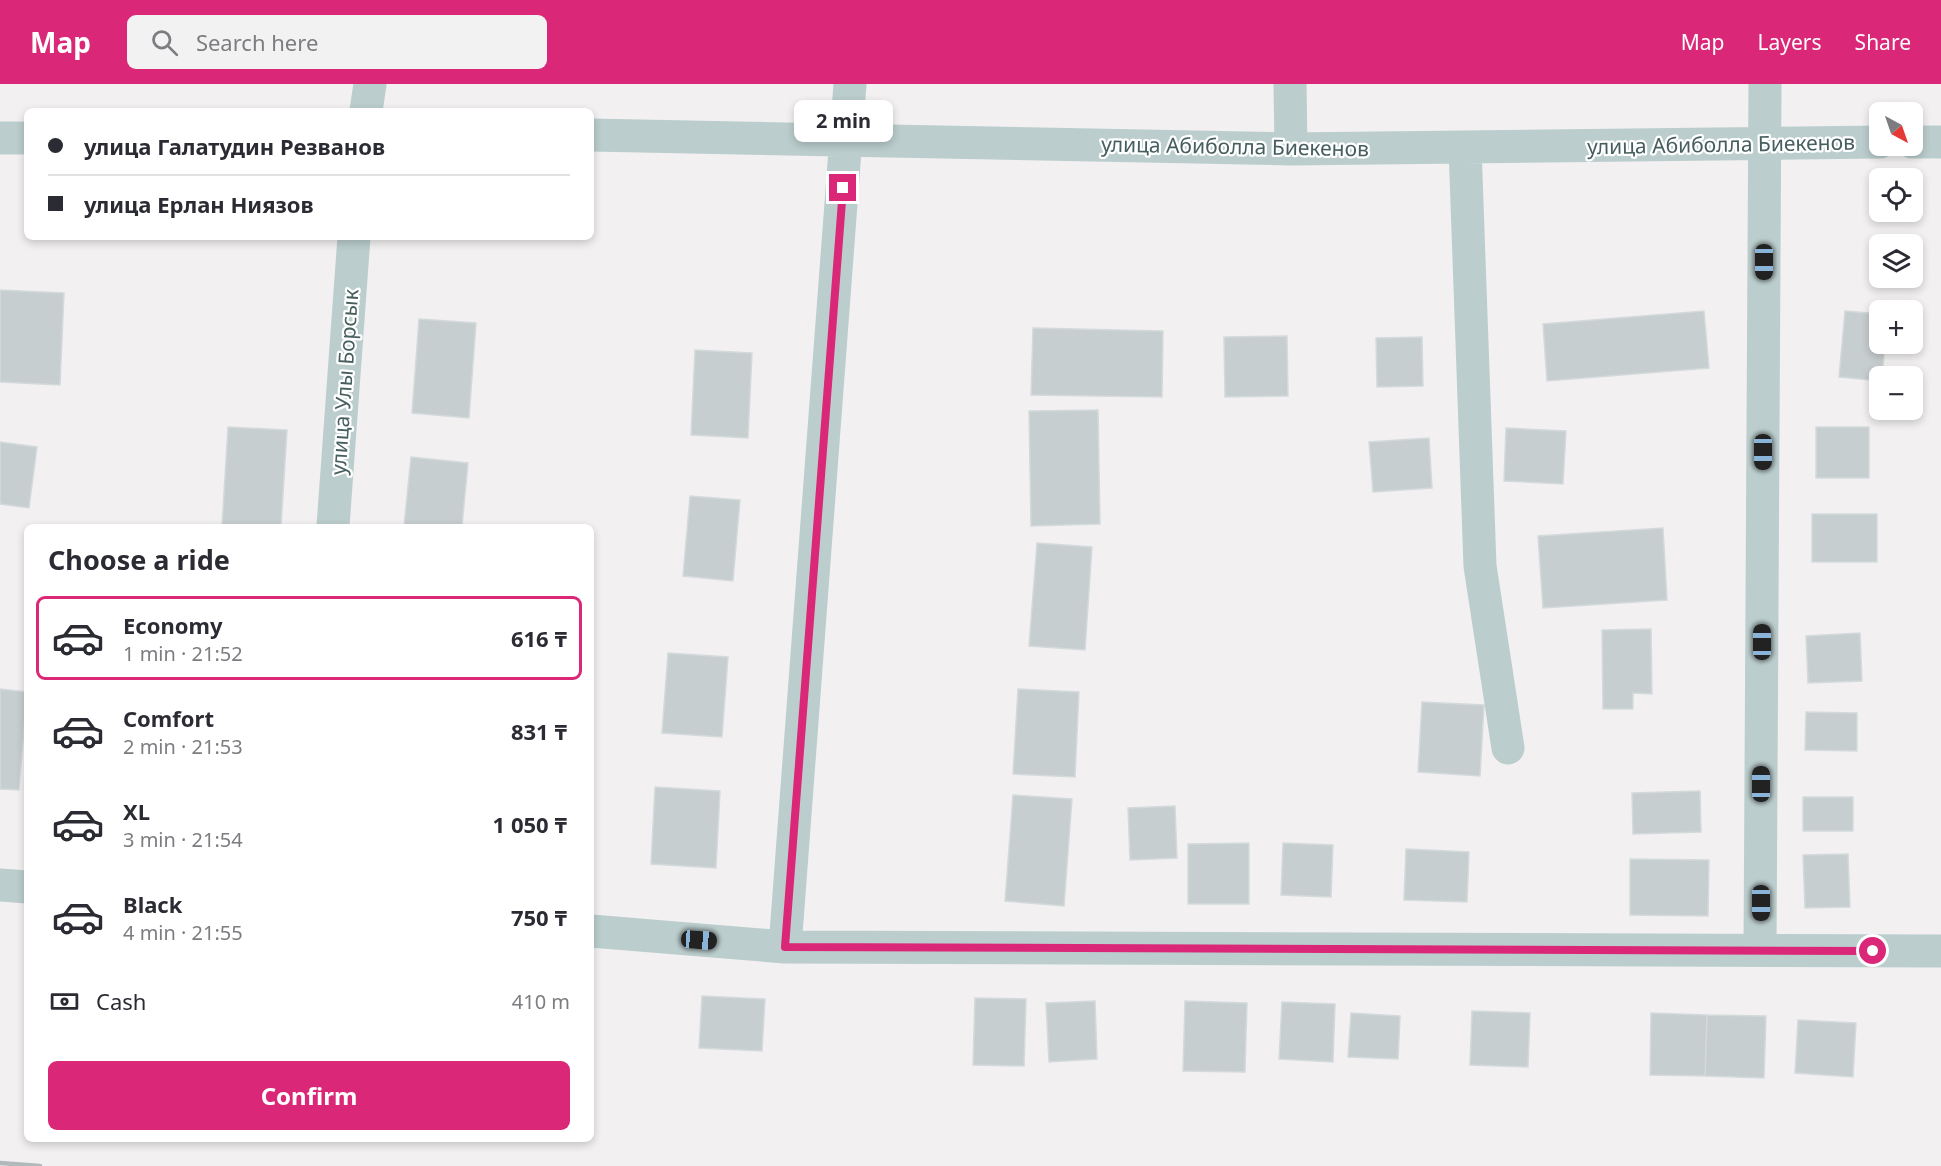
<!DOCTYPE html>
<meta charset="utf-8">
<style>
:root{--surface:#fff;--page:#f2f2f3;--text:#2b2b33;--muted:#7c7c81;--line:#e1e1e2;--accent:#db2777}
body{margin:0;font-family:"Noto Sans",sans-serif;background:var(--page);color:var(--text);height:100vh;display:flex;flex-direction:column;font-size:22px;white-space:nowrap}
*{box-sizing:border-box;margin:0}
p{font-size:20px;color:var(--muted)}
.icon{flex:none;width:33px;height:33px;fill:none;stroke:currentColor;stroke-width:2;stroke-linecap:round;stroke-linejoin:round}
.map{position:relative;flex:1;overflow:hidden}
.sheet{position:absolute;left:24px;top:440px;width:570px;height:618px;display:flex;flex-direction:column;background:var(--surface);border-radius:9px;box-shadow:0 3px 9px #0003}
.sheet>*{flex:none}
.hud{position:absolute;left:24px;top:24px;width:570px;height:132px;border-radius:9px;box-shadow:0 3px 9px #0003;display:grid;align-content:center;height:132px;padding:0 24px;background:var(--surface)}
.needle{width:39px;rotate:140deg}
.buttons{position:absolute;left:1869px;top:18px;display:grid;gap:12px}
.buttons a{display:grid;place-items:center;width:54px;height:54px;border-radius:9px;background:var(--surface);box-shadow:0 3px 9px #0003;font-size:30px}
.end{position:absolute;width:27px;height:27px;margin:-14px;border:8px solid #db2777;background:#fff;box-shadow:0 0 0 3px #fff}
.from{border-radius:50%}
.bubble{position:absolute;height:42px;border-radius:9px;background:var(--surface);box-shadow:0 3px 9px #0003;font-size:20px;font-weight:700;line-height:42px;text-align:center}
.car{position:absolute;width:18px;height:36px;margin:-18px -9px;border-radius:8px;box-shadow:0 0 4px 2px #0007;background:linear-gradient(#222 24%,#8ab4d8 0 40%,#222 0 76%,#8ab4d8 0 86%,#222 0)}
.hud b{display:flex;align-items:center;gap:21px;height:57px;font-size:22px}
.hud b+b{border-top:2px solid var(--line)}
.hud i{width:15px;height:15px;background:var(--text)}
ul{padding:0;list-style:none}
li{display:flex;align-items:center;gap:18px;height:84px;margin:0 12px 9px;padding:0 12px;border:3px solid transparent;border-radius:9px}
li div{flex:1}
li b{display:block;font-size:22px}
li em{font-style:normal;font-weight:700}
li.selected{border-color:var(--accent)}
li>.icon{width:54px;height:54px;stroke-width:1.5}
h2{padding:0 24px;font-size:27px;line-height:72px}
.pay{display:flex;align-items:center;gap:15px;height:66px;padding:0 24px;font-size:22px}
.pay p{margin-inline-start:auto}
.primary-button{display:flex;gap:12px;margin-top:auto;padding:12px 24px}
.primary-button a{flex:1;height:69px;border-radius:9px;background:var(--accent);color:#fff;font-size:24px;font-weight:700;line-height:69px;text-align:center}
header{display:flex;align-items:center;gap:36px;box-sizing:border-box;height:84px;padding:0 30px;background:var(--accent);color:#fff}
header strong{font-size:28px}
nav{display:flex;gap:33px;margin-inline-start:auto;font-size:21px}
.search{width:420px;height:54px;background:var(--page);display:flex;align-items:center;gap:15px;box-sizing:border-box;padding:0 21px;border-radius:9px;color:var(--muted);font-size:22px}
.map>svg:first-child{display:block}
</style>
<header>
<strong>Map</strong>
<div class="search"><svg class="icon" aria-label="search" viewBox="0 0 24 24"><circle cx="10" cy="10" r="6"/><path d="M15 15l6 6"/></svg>Search here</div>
<nav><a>Map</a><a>Layers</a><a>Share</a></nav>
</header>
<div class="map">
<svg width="1941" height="1082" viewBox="0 0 1941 1082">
<rect width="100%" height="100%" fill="#f2f0f1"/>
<!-- building -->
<path fill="#c7ced0" stroke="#d4dadc" stroke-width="1.5" d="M0 206 64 209 60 301 0 298Z
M1704 227 1709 284 1547 297 1543 240Z
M1845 227 1880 230V260H1885L1882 292H1880V297L1839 293Z
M419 235 476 239 469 334 412 329Z
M1033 244 1163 247 1162 313 1031 311Z
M1287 252 1288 312 1225 313 1224 253Z
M1422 253 1423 302 1377 303 1376 254Z
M695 266 752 269 748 354 691 351Z
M1098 326 1100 440 1031 442 1029 327Z
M228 343 287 346 281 442H222Z
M1816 343H1869V394H1816Z
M1506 344 1566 347 1563 400 1504 397Z
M1429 354 1432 404 1373 408 1369 358Z
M0 358 37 363 29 424 0 420Z
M411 373 468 379 462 442H404Z
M690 412 740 416 733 497 683 492Z
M1812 430H1877V478H1812Z
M1663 444 1667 516 1543 524 1538 452Z
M1037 459 1092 463 1085 566 1029 562Z
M1651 545 1652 610 1633 609V625H1603L1602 546Z
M1860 549 1862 597 1808 599 1806 552Z
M668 569 728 573 722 653 662 649Z
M0 605 27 608 19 706 0 705Z
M1018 605 1079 608 1075 693 1013 690Z
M1422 618 1484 621 1480 692 1418 688Z
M1806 628 1857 629V667L1805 666Z
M655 703 720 707 716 784 651 780Z
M1700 707 1701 748 1633 750 1632 709Z
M1013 711 1072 715 1064 822 1005 817Z
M1803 713H1853V747H1803Z
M1175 722 1177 774 1130 776 1128 724Z
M1249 759V820H1188V760Z
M1283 759 1333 761 1331 813 1281 811Z
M1406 765 1469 768 1467 818 1404 816Z
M1848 770 1850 823 1805 824 1803 771Z
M1630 775 1709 776 1708 832 1630 831Z
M702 912 765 915 762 967 699 964Z
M975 914 1026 915 1024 982 973 981Z
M1095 917 1097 975 1049 978 1046 919Z
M1185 917 1247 919 1245 988 1183 987Z
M1282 918 1335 920 1333 978 1279 975Z
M1472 927 1530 929 1528 983 1470 981Z
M1351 929 1400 932 1398 975 1348 973Z
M1651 929 1707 931 1705 992 1650 991Z
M1707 931 1766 932 1764 994 1705 992Z
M1798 936 1856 939 1853 993 1795 989Z"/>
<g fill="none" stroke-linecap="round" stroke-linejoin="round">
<!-- minor -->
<path stroke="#bbcdcd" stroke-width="33" d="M1290 0 1291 65
M366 27 370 0
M591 51 1291 65 1880 58
M0 54H27
M1912 58H1941
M1465 63 1480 482 1508 664
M333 442 354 153
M0 801 27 803
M591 847 785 863 1941 867
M785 863 850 0
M1760 866 1765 0"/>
<!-- rail -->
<path stroke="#b2b9bb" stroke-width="4.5" d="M0 1079 40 1082"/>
</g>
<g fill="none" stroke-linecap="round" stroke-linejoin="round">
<!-- route -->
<path stroke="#db2777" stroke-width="8" d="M843 104 785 863 1873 867"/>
</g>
<g text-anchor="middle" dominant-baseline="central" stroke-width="4.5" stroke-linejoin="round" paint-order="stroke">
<!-- street labels -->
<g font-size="21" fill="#475e5e" stroke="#fff">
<text transform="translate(1721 60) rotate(-1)">улица Абиболла Биекенов</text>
<text transform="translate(1235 62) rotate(1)">улица Абиболла Биекенов</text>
<text transform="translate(344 298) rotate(-86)">улица Улы Борсык</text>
</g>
</g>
</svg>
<div class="buttons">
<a><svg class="needle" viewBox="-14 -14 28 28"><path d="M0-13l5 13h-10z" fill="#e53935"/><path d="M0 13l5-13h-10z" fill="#7c7c81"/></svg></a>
<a><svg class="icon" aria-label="locate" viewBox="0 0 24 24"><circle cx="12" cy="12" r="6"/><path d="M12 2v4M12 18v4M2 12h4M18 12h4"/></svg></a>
<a><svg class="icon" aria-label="layers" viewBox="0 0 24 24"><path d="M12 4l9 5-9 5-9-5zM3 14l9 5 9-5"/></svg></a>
<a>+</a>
<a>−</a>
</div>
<i class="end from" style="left:1873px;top:867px"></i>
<i class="end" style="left:843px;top:104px"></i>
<div class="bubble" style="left:794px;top:16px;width:99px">2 min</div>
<i class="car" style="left:1764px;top:178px;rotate:180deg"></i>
<i class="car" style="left:1763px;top:368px;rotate:180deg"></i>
<i class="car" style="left:1762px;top:558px;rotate:0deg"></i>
<i class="car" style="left:1761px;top:700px;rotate:0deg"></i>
<i class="car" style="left:1761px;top:819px;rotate:180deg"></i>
<i class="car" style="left:699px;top:856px;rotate:94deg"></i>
<div class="hud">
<b><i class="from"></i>улица Галатудин Резванов</b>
<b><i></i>улица Ерлан Ниязов</b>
</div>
<section class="sheet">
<h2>Choose a ride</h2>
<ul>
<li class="selected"><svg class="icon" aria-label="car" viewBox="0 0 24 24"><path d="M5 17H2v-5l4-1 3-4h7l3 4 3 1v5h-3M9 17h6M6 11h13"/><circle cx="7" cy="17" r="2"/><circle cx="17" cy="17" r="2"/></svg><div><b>Economy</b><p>1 min · 21:52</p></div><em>616 ₸</em></li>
<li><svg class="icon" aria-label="car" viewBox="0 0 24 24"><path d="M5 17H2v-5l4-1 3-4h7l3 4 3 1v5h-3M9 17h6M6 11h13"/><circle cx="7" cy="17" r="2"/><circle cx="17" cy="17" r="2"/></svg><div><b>Comfort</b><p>2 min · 21:53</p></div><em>831 ₸</em></li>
<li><svg class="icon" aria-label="car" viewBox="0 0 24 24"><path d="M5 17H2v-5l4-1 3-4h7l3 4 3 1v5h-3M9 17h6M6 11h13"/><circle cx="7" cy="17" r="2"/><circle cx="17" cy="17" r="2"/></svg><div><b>XL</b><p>3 min · 21:54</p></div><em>1 050 ₸</em></li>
<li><svg class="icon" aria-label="car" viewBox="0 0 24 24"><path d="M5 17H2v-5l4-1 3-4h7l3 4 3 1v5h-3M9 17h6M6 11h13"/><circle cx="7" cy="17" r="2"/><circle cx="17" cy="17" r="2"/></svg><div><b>Black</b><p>4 min · 21:55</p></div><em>750 ₸</em></li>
</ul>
<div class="pay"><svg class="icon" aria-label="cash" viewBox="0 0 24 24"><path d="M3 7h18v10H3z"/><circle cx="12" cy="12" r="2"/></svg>Cash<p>410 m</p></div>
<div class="primary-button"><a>Confirm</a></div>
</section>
</div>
